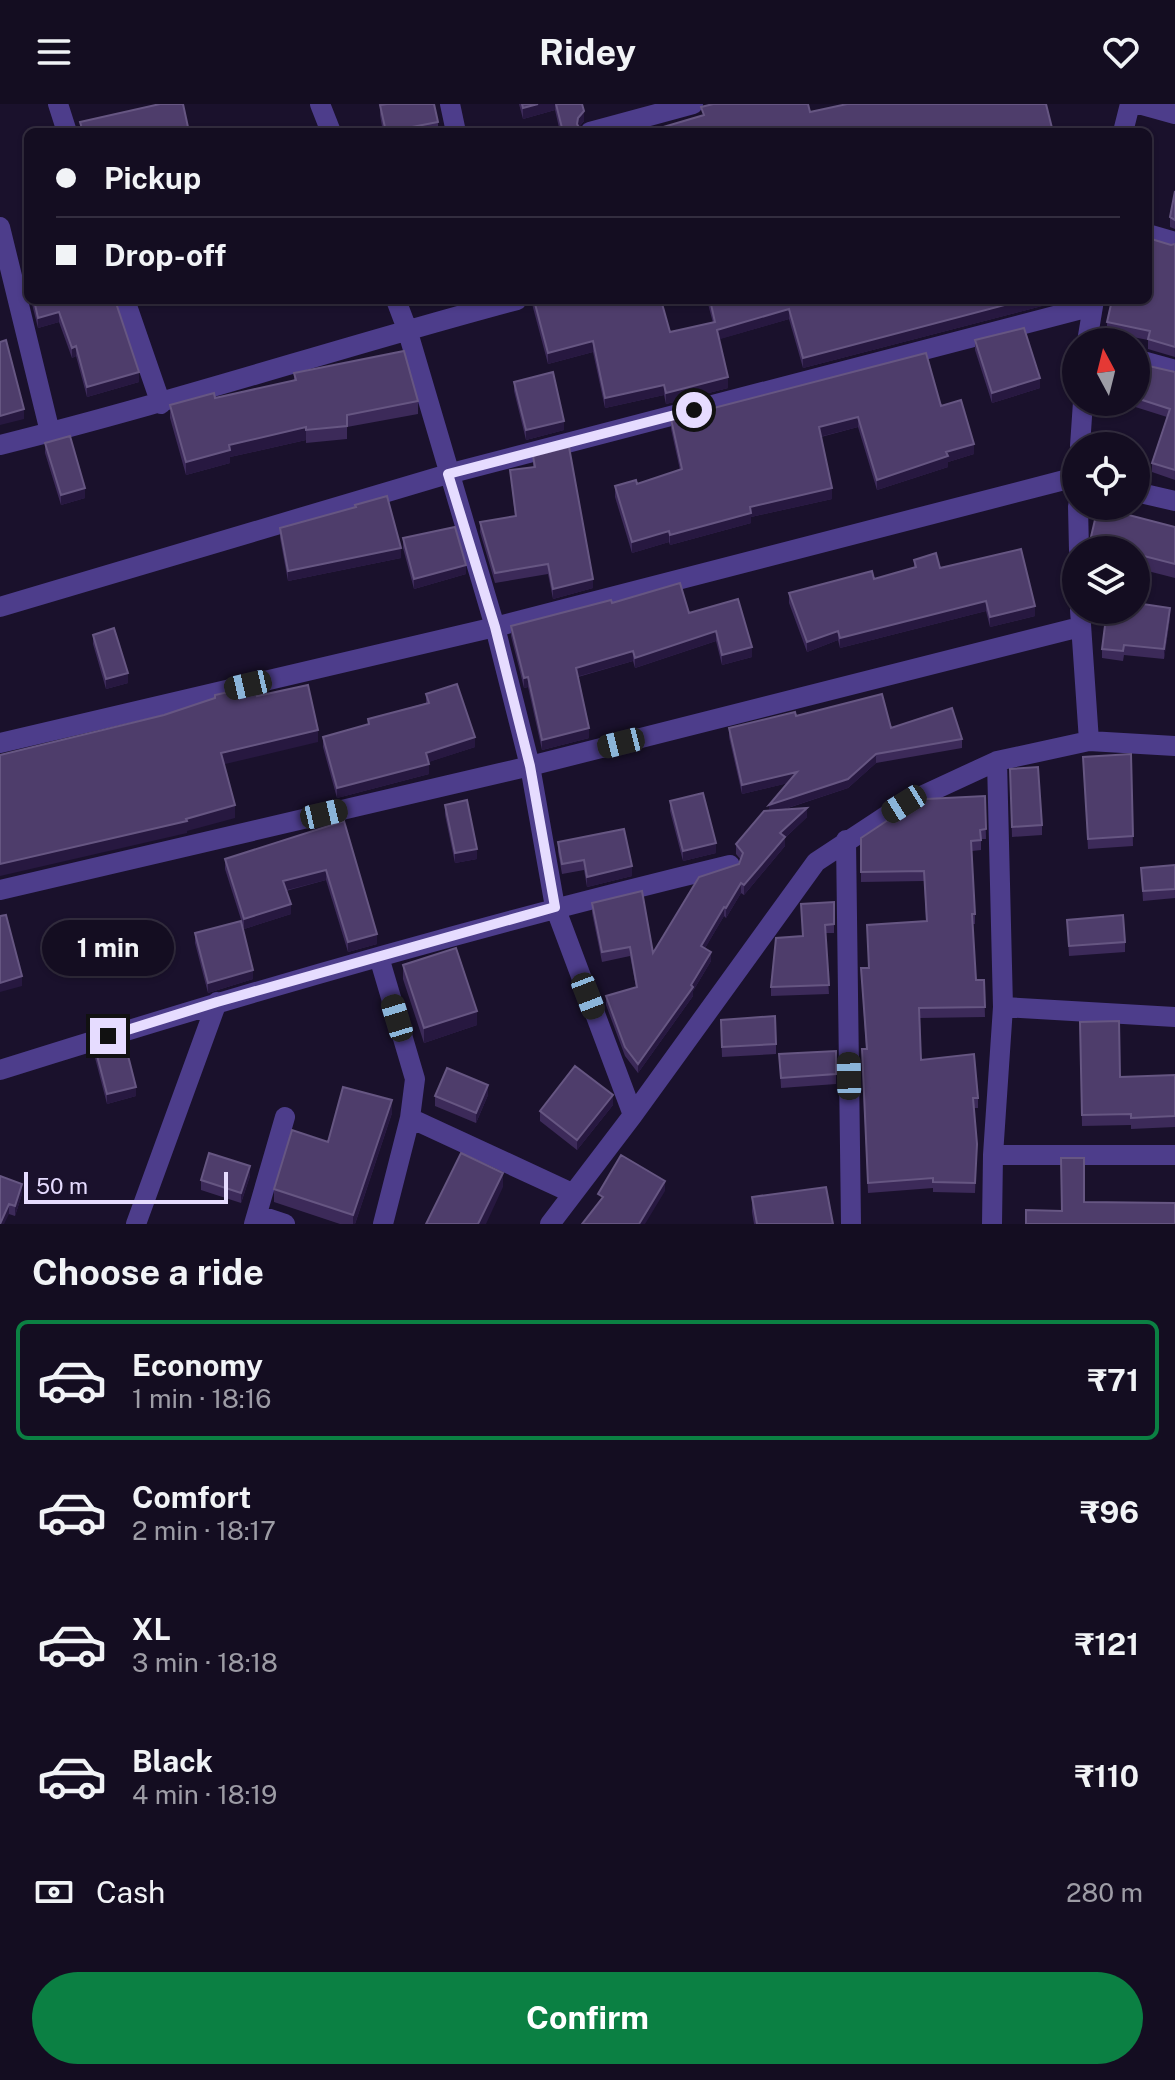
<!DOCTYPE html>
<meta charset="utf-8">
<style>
:root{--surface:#140d21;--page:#211b2e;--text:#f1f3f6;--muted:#9d9ca5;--line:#332d3f;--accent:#0b8043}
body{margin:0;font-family:"Public Sans",sans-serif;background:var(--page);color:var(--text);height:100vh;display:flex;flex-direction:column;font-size:30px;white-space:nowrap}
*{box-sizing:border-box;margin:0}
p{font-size:26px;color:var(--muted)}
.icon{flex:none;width:44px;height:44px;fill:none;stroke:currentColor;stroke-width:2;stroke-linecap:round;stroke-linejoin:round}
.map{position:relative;height:1120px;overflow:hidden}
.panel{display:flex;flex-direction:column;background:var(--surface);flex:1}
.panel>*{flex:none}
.guide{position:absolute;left:24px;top:24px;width:1128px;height:176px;border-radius:12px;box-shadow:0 2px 6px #0004,0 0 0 2px var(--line);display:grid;align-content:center;height:176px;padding:0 32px;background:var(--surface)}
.needle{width:52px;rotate:353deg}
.controls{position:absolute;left:1062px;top:224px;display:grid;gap:16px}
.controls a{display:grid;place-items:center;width:88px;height:88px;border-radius:50%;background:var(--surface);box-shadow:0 2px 6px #0004,0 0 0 2px var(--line);font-size:40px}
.scale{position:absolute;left:24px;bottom:20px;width:204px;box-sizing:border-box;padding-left:8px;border:4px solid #e6dcff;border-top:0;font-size:22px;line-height:28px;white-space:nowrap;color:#e6dcff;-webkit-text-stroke:6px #1a112c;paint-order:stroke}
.end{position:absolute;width:36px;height:36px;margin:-18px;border:10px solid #e6dcff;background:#111;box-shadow:0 0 0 4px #111}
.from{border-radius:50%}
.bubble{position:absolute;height:56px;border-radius:28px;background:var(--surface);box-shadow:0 2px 6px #0004,0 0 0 2px var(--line);font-size:26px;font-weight:700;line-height:56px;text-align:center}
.car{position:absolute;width:24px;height:48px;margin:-24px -12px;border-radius:10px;box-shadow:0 0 6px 2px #0007;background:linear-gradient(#222 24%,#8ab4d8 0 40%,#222 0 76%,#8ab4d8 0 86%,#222 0)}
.guide b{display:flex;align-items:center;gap:28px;height:76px;font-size:30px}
.guide b+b{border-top:2px solid var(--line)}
.guide i{width:20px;height:20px;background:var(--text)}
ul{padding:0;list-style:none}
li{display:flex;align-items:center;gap:24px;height:120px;margin:0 16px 12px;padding:0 16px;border:4px solid transparent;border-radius:12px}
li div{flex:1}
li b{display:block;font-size:30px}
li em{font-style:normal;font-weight:700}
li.current{border-color:var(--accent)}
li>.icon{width:72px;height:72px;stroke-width:1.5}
h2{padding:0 32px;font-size:36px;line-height:96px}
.pay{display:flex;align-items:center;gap:20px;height:88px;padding:0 32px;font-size:30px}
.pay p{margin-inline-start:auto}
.button{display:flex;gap:16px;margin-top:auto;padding:16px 32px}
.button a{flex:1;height:92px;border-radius:48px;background:var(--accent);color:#fff;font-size:32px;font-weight:700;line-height:92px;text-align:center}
header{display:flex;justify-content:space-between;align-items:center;height:104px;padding:0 32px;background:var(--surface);font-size:36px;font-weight:700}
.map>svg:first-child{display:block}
</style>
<header><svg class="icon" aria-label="menu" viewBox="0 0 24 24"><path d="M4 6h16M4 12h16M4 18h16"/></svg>Ridey<svg class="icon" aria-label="heart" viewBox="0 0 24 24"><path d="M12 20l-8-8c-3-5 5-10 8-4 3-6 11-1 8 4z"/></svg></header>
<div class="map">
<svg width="1175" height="1120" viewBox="0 0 1175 1120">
<rect width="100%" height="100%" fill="#1a112c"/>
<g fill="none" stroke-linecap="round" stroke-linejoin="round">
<!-- minor -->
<path stroke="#4d3d8b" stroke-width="20" d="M58 0 67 28
M320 0 331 28
M450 0 456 28
M1139 0 1175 10
M590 28 693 0
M1123 28 1130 0
M0 123 50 328
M1148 130 1175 138
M125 196 161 300
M396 196 407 225 495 523 530 662 555 803 633 1011
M1087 238 1094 196
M1136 255 1175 266
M0 341C174 298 344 242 517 196
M1080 342 1083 298
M1136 388 1175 397
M1078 402 1079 446
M0 503 448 370 1093 202
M1080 506 1089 637
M0 639 495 523 1076 373
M846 736 851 1120
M0 786 530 662 1080 523
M379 853 415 975 410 1014 383 1120
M1003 903 1175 913
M0 966C241 890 484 820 730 761
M410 1014 572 1089
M993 1051H1175
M258 1111 285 1120
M136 1120 217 898
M254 1120 285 1013
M550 1120 633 1011 816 758 904 700 997 657 1089 637 1175 642
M992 1120 993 1051 1003 903 997 657"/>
</g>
<!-- wall -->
<path fill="#3c2a59" d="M519 0H582L584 17 579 23 581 27 584 28H560L555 6 523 15Z
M380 1 438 18V28H383L380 11Z
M1175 87V125L1170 123V113Z
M1175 140V253L1148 245V236L1107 228V218L1171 141Z
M31 196H115L139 278 87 293 76 252 72 254 59 218 38 224Z
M531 196H661L670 228 713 219 707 196H1042V202L803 264 789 215 719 235 728 284 666 300 664 291 605 304 593 248 548 260Z
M975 236 1040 284 992 299 975 246Z
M1175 268V376L1152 368V359L1167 313 1129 301V298H1136V271Z
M294 269 418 297V310L347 323V335L306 339V336L230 353V359L186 371 170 314V301L215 294 294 277Z
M514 278 564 326 526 336 514 287Z
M941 302 974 350 948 358V363L877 386 858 323 821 333 832 395 751 413V419L670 441 669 438 632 449 615 393V382L637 380 680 366 671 325V315Z
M45 339 85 394 61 401 45 349Z
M533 352 593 484 553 495 548 470 495 479 480 428V418L515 412 510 366 533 363Z
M1175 423V474L1136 464V446H1090V437Z
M280 424 401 454 288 477 280 434Z
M403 434 466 470 414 485 403 444Z
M914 456 940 464 1035 512 990 523 986 507 840 544 838 536 807 548 789 499V489L874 475 914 463Z
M612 499 689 509 752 553 722 561 716 537 635 564 633 557 578 573 589 634 542 646 528 583 524 584 511 532V522Z
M1170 514 1164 555 1124 551 1123 557 1102 554V545Z
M93 531 128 579 106 585 93 540Z
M426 590 475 643 428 658 429 670 337 694 323 643V633L368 620V615L426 599Z
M796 612 962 635V644L876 659 848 684 782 706 807 713 785 734V742L744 791 741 789 726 814 724 812 705 844 711 857 693 887V892L638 969 625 952 606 901V892L636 883 630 852 602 858 592 809V799L653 849 739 760 741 756 736 750V740L769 707 788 679 742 690 729 633V624Z
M1131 650 1133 742 1088 745 1083 653Z
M1010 665 1042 721V731L1012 733Z
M985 692 986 735H981V746L972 747 975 810V820H973L976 876H984L985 913 920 914 921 956 978 994V1004H974L977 1040 975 1089 933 1088V1084L868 1089 862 955 866 945 861 864H869L926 817 924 777 861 778V734Z
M670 697 716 749 683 757 670 707Z
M445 701 477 755 455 759 445 711Z
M344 717 377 840 348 848 326 776 286 787 291 810 244 825 225 765V755Z
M558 738 632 772 587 783 584 766 562 770 558 748Z
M1175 761V794L1143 797 1141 764Z
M834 798V829H825L829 890 771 892V883L802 832Z
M1067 816 1125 838V848L1069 852Z
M195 829 253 875 208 889 195 839Z
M403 861 477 921 424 939 403 875Z
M1080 918 1120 973 1175 971V1023L1131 1025V1021L1082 1022Z
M721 926 776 940V950L722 953Z
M94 940 136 992 107 1000 94 950Z
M836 947V980L781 984 779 950Z
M488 991 476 1019 435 1002V992Z
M613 1001 577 1046 540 1017V1007Z
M392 1009 355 1120H340L274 1098V1085L328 1038Z
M0 1072 22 1090 15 1112 9 1110Z
M250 1072 241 1099 201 1086V1076Z
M752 1093 833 1120H754L752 1108Z"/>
<!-- shaded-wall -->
<path fill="#271840" d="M538 0H555V6L523 15V4Z
M584 7V17L578 24V14Z
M188 23V28H165Z
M1024 196H1042V202L803 264V254Z
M789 205V215L717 236V226Z
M59 208V218L38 224V214Z
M593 237V248L548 260V249Z
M76 242V252L72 254V244Z
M139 268V278L87 293V283Z
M728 273V284L666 300V289Z
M1040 274V284L992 299V289Z
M664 281V291L605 304V294Z
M24 305V315L0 321V312Z
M858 313V323L819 333V323Z
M564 317V326L526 336V326Z
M306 323V336L230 353V359L186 371V358L229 341Z
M974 340V350L948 358V363L877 386V376L946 348Z
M85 384V394L61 401V391Z
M832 384V395L751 413V419L670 441V431L750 403Z
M669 427V438L632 449V438Z
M401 444V454L288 477V467Z
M466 461V470L414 485V475Z
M593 475V484L553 495V485Z
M986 497V507L840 544V534Z
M1035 502V512L990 523V513Z
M1170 504V514L1164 555V545Z
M716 527V537L635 564V554Z
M838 527V536L807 548V538Z
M752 543V553L722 561V551Z
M633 547V557L576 573V564Z
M128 569V579L106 585V575Z
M528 573V583L524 584V574Z
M589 624V634L542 646V636Z
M318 626V638L221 661V649Z
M475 633V643L426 659V649Z
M876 650V659L848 684 769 710V701Z
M429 660V670L337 694V684Z
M797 668V677L742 690V681Z
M235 701V714L187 727V729L0 772V760Z
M807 704V713L785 734V742L744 791V781L780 729Z
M716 739V749L683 757V747Z
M477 745V755L455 759V749Z
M632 762V772L587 783V773Z
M326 766V776L283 787V777Z
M741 779V789L726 814V804Z
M291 800V810L244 825V815Z
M724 803V812L701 851V842Z
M377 830V840L348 848V838Z
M711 848V857L693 887V892L638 969V960L691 881Z
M253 866V875L208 889V879Z
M22 872V882L0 888V879Z
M477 907V921L424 939V924Z
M488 981V991L476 1019V1009Z
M136 983V992L107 1000V990Z
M613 991V1001L577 1046V1036Z
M392 996V1009L355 1120H353V1111Z
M250 1062V1072L241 1099V1089Z
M503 1069V1083L486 1120H478Z
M665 1077V1087L645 1120H639Z
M22 1080V1090L15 1112V1102Z
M9 1100V1110L4 1120H0Z"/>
<!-- building -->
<path fill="#4e3d6b" stroke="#665682" stroke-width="2" d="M160 0H183L188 23 165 28H83L80 18Z
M387 0H434L438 18 386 28 380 1Z
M522 0H538L523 4Z
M556 0H582L584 7 578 14 577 20 581 27 584 28H563Z
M713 0H808L810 8 847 0H1046L1053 28H641L660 24 704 11 701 3Z
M1175 87V116L1170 113Z
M1148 134 1171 141 1175 140V243L1148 235 1150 227 1107 218 1112 196H1148Z
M34 196H115L139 268 87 283 76 242 72 244 59 208 38 214Z
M534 196H661L670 228 715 218 710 196H1024L803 254 789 205 717 226 728 273 666 289 664 281 605 294 593 237 548 249Z
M1024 224 1040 274 992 289 975 236Z
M6 236 24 305 0 312V238Z
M404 247 418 297 347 311V322L306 326V323L229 341 230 346 186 358 170 301 214 289 215 294 296 276 294 269Z
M926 249 941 302 961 296 974 340 946 348 948 352 877 376 858 313 819 323 832 384 750 403 751 409 670 431 669 427 632 438 615 382 636 376 637 380 682 365 671 315Z
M1140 260 1175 268V366L1152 359 1170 305 1136 294V271Z
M553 268 564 317 526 326 514 278Z
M70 332 85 384 61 391 45 339Z
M569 343 593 475 553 485 548 460 495 469 480 418 516 412 510 366 535 363 533 352Z
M387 392 401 444 288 467 280 424 356 403 355 401Z
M1098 403 1175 423V460L1136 450V446H1123L1090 437Z
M455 423 466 461 414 475 403 434Z
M1021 445 1035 502 990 513 986 497 840 534 838 527 807 538 789 489 872 467 874 475 916 463 914 456 936 449 940 464Z
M680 479 689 509 738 495 752 543 722 551 716 527 635 554 633 547 576 564 589 624 542 636 528 573 524 574 511 522 611 496 612 499Z
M1136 499 1170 504 1164 545 1124 541 1123 547 1102 545 1107 506H1136Z
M114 524 128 569 106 575 93 531Z
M457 580 475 633 426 649 429 660 337 684 323 633 369 620 368 615 429 599 426 590Z
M308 581 318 626 221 649 235 701 186 715 187 717 0 760V651L164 611 215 594V591L255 582 257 592Z
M882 590 891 624 952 604 962 635 876 650 848 675 769 701 797 668 742 681 729 624 795 608 796 612Z
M1131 650 1133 732 1088 735 1083 653Z
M1038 663 1042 721 1012 723 1010 665Z
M703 689 716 739 683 747 670 697Z
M985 692 986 725 980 726 981 736 971 737 975 810H972L976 876H984L985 903 919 904 921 956 974 950 978 994H973L977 1040 975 1079 933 1078V1074L868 1079 862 945H867L861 864H869L867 821 927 817 924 767 861 768V734L900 708 926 695Z
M467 696 477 745 455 749 445 701Z
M807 704 780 729 785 733 744 781 741 779 726 804 724 803 701 842 711 848 691 881 693 883 638 960 625 943 606 892 637 883 630 843 602 848 592 799 642 787 653 849 699 773 739 760 743 749 736 740 764 707Z
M344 717 377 830 348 838 326 766 283 777 291 800 244 815 225 755Z
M624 725 632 762 587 773 584 756 562 760 558 738Z
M1175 761V785L1143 787 1141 764Z
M834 798V820L825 821 829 881 771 883 776 834 803 832 801 800Z
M6 811 22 872 0 879V812Z
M1123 811 1125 838 1069 842 1067 816Z
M241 817 253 866 208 879 195 829Z
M456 844 477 907 424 924 403 861Z
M775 912 776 940 722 943 721 916Z
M1119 917 1120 973 1175 971V1012L1131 1014V1010L1082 1011 1080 918Z
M123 932 136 983 107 990 94 940Z
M836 947V970L781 974 779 950Z
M575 962 613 991 577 1036 540 1007Z
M447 964 488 981 476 1009 435 992Z
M343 983 392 996 353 1111 274 1085 292 1026 328 1038Z
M209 1049 250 1062 241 1089 201 1076Z
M461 1049 503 1069 478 1120H426Z
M621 1051 665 1077 639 1120H582L603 1093 598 1090Z
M1061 1054H1084V1098L1175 1099V1120H1026V1106L1062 1107Z
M0 1072 22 1080 15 1102 9 1100 0 1120Z
M826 1083 833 1120H757L752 1093Z"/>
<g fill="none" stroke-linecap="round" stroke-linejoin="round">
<!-- route -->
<path stroke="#e6dcff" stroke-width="10" d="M108 932 217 898 555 803 530 662 495 523 448 370 694 306"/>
</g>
</svg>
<div class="controls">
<a><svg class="needle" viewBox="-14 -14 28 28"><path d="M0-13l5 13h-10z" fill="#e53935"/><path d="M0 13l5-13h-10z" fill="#9d9ca5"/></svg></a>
<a><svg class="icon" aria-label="locate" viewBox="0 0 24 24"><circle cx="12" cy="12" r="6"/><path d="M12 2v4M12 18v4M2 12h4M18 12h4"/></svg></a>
<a><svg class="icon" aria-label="layers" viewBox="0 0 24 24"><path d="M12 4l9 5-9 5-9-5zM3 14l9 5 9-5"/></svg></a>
</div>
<div class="scale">50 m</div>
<i class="end from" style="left:694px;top:306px"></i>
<i class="end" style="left:108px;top:932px"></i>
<div class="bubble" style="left:42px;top:816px;width:132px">1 min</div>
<i class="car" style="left:248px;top:581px;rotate:257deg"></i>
<i class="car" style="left:621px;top:639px;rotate:256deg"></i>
<i class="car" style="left:904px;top:700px;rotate:238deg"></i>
<i class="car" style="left:324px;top:710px;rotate:77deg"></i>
<i class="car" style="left:588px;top:892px;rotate:159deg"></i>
<i class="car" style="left:397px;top:914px;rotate:343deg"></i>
<i class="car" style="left:849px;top:972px;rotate:359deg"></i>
<div class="guide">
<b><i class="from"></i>Pickup</b>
<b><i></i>Drop-off</b>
</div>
</div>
<section class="panel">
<h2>Choose a ride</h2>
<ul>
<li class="current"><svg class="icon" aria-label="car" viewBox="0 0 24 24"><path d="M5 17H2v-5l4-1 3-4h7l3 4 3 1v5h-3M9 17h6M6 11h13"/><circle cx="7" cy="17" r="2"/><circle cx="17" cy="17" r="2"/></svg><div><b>Economy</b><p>1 min · 18:16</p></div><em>₹71</em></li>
<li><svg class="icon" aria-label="car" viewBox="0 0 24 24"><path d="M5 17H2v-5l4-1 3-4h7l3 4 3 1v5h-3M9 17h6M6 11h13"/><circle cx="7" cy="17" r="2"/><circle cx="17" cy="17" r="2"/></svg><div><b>Comfort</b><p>2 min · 18:17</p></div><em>₹96</em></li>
<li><svg class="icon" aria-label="car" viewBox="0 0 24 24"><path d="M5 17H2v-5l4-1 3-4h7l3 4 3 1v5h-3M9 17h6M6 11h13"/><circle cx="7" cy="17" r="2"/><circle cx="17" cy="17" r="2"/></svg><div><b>XL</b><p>3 min · 18:18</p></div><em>₹121</em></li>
<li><svg class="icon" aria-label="car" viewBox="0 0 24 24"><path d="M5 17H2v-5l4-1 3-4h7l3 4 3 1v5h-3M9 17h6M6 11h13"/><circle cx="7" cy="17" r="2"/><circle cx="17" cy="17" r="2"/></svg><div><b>Black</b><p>4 min · 18:19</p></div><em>₹110</em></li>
</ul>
<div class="pay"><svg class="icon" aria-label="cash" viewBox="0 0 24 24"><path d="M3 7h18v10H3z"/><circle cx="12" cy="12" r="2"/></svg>Cash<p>280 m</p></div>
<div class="button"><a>Confirm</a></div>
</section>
